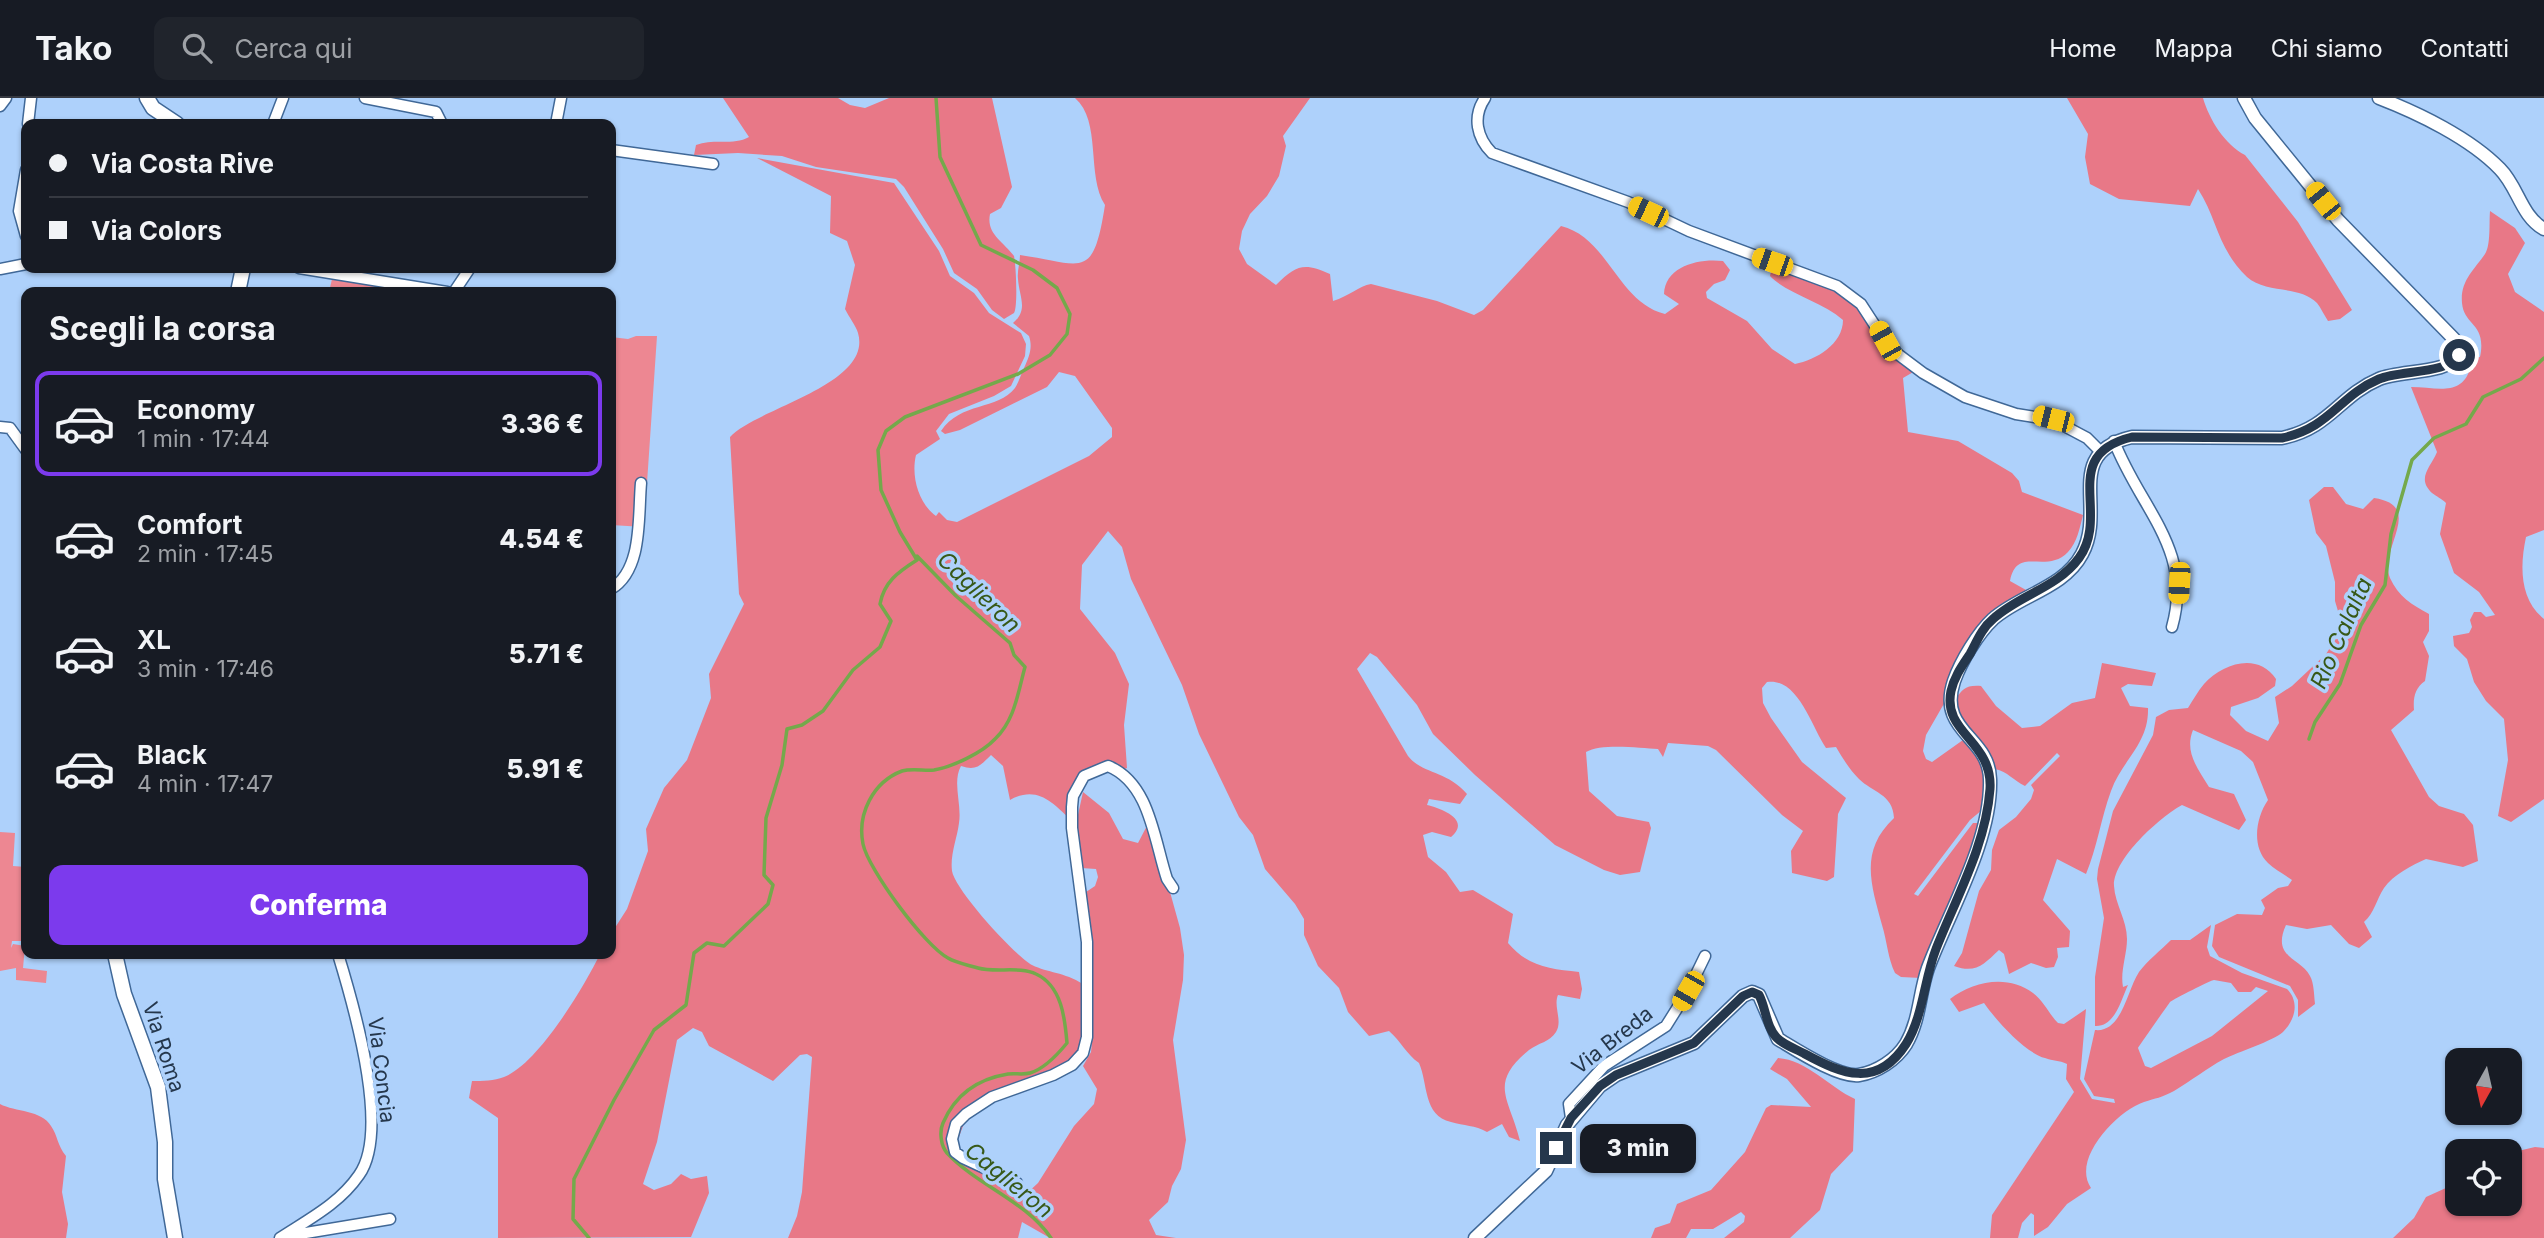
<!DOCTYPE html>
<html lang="it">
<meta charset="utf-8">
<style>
:root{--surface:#171b24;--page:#20242c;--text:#f1f3f6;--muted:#9ea1a6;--line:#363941;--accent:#7c3aed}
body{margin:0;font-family:Inter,sans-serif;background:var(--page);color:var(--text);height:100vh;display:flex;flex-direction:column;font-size:26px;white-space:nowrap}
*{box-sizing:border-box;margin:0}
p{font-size:23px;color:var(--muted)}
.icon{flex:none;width:38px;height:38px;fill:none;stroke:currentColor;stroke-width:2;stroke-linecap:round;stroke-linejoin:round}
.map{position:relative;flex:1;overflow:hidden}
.sheet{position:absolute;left:21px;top:189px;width:595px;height:672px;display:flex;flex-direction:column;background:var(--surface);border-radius:14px;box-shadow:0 2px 5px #0004}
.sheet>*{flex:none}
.hud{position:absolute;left:21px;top:21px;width:595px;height:154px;border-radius:14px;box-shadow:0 2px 5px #0004;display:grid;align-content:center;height:154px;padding:0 28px;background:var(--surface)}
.needle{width:46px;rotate:188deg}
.tools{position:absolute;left:2445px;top:950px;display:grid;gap:14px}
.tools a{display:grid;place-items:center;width:77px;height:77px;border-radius:14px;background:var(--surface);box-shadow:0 2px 5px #0004;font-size:35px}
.end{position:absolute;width:32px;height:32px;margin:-16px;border:9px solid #25374c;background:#fff;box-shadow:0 0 0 4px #fff}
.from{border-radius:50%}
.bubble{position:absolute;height:49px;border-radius:14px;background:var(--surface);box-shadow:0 2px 5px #0004;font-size:23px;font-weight:800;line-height:49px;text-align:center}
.car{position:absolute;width:21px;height:42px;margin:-21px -10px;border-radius:9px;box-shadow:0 0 5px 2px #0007;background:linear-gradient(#f5c518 24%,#345 0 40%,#f5c518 0 76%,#345 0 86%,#f5c518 0)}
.hud b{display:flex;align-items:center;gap:24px;height:66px;font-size:26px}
.hud b+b{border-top:2px solid var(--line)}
.hud i{width:18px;height:18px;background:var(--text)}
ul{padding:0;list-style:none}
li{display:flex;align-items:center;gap:21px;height:105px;margin:0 14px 10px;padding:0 14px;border:4px solid transparent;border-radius:14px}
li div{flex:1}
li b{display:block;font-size:26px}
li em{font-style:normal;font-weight:800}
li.current{border-color:var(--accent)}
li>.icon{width:63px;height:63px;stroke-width:1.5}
h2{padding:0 28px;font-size:32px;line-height:84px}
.primary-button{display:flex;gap:14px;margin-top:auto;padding:14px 28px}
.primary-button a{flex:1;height:80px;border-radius:14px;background:var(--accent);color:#fff;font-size:28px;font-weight:800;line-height:80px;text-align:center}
header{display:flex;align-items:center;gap:42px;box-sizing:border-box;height:98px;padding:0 35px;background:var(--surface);border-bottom:2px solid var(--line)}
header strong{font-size:33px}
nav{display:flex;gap:38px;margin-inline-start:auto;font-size:24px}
.search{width:490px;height:63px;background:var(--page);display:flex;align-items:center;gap:18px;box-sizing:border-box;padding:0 24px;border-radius:14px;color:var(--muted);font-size:26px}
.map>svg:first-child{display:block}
</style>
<header>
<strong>Tako</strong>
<div class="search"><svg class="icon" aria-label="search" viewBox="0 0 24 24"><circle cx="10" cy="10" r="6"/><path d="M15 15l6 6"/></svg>Cerca qui</div>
<nav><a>Home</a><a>Mappa</a><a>Chi siamo</a><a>Contatti</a></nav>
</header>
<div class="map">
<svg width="2544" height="1140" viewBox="0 0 2544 1140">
<rect width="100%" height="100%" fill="#aed1fb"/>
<!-- green -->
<path fill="#ed8792" d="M332 181 380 189 379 193 385 194H329Z
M636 238H657L644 429 611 427V239L628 241Z
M0 734 15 735 13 768 26 769V843H12L11 850 13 846 25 848 23 870 47 873 46 885 16 882V870L0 873Z"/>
<!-- forest -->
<path fill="#e87887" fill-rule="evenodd" d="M723 0H838L850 7 865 10 889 0H992L1012 89 1001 110 990 116C986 136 1003 143 1014 158 1016 166 1018 209 1014 215L1004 221 992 212 977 191 954 175 943 151 904 89 896 81 816 69 782 58 738 55 694 57 696 47C714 40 733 48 749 39Z
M1075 0H1310L1283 38 1286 48 1279 78 1267 98 1250 116 1242 133 1239 151 1247 166 1276 187C1296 167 1304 164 1330 176L1333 203C1349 198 1359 188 1371 186L1437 203 1474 217 1483 212 1561 128C1609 140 1617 204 1665 216L1679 206 1664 196C1665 168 1699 160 1723 163L1730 172 1725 182 1714 186 1706 194 1707 200 1747 223 1772 251 1795 266C1816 262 1843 246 1843 222 1822 203 1787 196 1770 178L1772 169C1792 176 1815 182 1834 192 1866 210 1890 246 1915 273L1903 280 1908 334 1958 343 2012 375 2019 383 2022 394 2083 417C2080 429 2077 445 2068 454 2046 477 2017 447 2010 483L2026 492V495L1996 515 1926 637 1923 653 1926 661 1932 664 1963 642 1980 664 1987 682 1982 712 1970 722 1914 796 1918 798 1973 725H1978L1966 769 1921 880 1901 879 1895 875C1888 861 1887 843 1882 827 1871 786 1859 753 1894 720 1893 696 1872 694 1859 681 1850 672 1843 661 1836 649L1826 650C1812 630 1798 579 1767 584L1762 590 1763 605 1771 620 1802 664 1846 700 1838 716 1834 779 1827 783 1792 775 1791 753 1803 733 1782 717 1716 652 1708 648 1668 645 1663 659 1658 651C1640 650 1601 645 1586 654L1589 693 1617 718 1649 724 1651 730 1640 774 1620 777 1604 772 1555 747 1475 677 1433 636 1417 607 1377 559 1370 555 1357 571 1408 658C1422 676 1446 672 1467 696L1460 706 1429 701 1427 707C1443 711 1471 722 1451 739L1432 734 1423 737 1428 759 1446 774 1460 794 1473 792 1513 816 1508 845C1528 869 1550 871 1579 874L1582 891 1580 901 1558 897C1553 908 1563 923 1556 934 1550 944 1538 945 1529 952 1488 986 1509 999 1520 1043L1509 1039 1502 1026 1487 1034C1475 1027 1464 1028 1451 1024 1423 1018 1428 985 1419 965 1406 956 1401 943 1389 933L1369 938 1348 914 1339 890 1318 868 1304 837V821L1295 806 1265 771 1253 737 1239 719 1199 636 1182 587 1131 481 1122 449 1108 433 1082 467 1080 511 1115 555 1129 586 1124 627 1127 670C1121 673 1117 672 1110 672 1081 675 1077 698 1071 722 1052 704 1037 687 1010 702L1003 668 991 657C980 668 976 673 961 668 952 684 962 706 959 725 957 741 950 756 952 773 955 792 1015 858 1032 867 1048 875 1064 874 1083 886L1089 944 1057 980 1001 998 965 1023 955 1049 1025 1097 1038 1085 1074 1028 1094 1006 1097 991 1083 968 1091 954 1093 935 1090 875 1092 835 1086 794 1095 788 1098 779 1096 771 1081 770 1076 726 1083 694 1109 715 1123 741 1138 745 1150 722 1180 830 1184 857 1183 882 1173 942 1186 1042 1181 1071 1172 1088 1168 1104 1149 1122 1156 1137 1176 1140H1050L1022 1124 1018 1140H788L797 1118 802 1094 812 959 807 956 800 957 773 983 709 948 702 934 693 930 677 942 657 1044 643 1086 654 1092 671 1086 681 1076 691 1081 707 1078 709 1095 691 1139 498 1140V1020L469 1000 472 983C483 983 494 983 504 979 538 966 584 889 600 856H611V836L627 811 648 753 646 731 664 690 687 662 711 600 709 576 744 506 739 496 730 339C757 310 873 287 858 235 856 228 849 219 845 211L855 167 847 143 830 135 831 98 757 60 894 85 939 153 950 178 974 195 989 215 1021 235 1026 246 1025 258 1011 288 994 298 949 316 936 333 940 341 916 357C911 378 918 405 936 418L939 414 947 422 957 424 1089 358 1112 339V330L1075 278 1059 274 1047 289 960 332 945 336 941 333C960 304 998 312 1015 290 1019 284 1021 276 1024 270 1029 259 1033 250 1029 238L1013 225C1029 212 1019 198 1018 181 1017 173 1020 165 1020 157 1083 166 1093 184 1105 107 1086 78 1102 23 1075 0Z
M2067 0H2203C2209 21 2225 47 2245 57L2298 124 2352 212 2340 221 2328 223C2324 217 2321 210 2317 205 2300 187 2266 196 2247 179 2217 150 2218 122 2198 91L2190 108 2119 101 2090 86 2085 59 2088 36Z
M2490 113 2515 130 2525 145 2508 176 2515 194 2544 214V432L2526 439C2520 467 2519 501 2544 521V701L2511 724 2498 718 2508 662 2504 621 2486 603 2474 584 2467 561 2454 548 2453 538 2469 535 2472 529 2470 522 2474 514H2481L2486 519 2495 517 2479 494 2454 475 2440 436 2446 405C2441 400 2437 399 2432 395 2416 380 2431 369 2437 354L2411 289C2436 289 2461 299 2470 271L2465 261 2480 259C2487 225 2464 228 2462 205 2460 183 2474 172 2485 156 2491 147 2489 124 2490 113Z
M2324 389H2333L2346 406 2363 411 2374 400C2426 408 2378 450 2390 480 2398 498 2412 507 2429 516V533L2423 544 2429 558 2425 583C2415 590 2413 599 2414 612L2391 632 2429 699 2439 708 2464 716 2473 727 2478 763 2463 769 2426 761C2412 767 2393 777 2384 790 2376 802 2375 814 2364 824L2372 839 2359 850 2349 846 2331 827 2307 831 2286 827C2271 860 2301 860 2310 878 2314 885 2314 897 2315 906L2298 919V902L2290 888 2219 859 2212 848 2215 827 2237 816 2262 817 2265 810 2261 802 2278 790 2288 788 2292 782C2284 776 2275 772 2268 765 2251 749 2256 719 2268 702L2253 664 2241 653 2193 632C2184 654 2198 671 2209 689L2234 696 2246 722 2239 732 2182 707C2160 719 2113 761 2114 788 2115 806 2127 822 2127 841 2127 857 2120 873 2123 889L2128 887C2121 902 2115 929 2095 928V879L2104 820 2097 781 2098 771 2113 713 2153 637 2156 619 2169 612 2188 610C2193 602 2198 593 2204 586 2223 565 2258 554 2276 581L2275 588 2258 600 2231 609 2230 617 2246 633 2268 643 2279 625 2275 599 2292 588 2326 556 2343 530 2335 503V484L2326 448 2316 435 2309 402Z
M2102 565 2156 575 2152 588 2128 586 2121 590 2130 608 2148 610C2149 646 2122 662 2111 693 2101 720 2097 750 2086 776L2057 761 2043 802 2070 833 2069 849 2057 850 2058 859 2054 869 2046 870 2031 865 2009 876 2004 856 1999 852C1984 866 1976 876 1954 868L1962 855 1979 793 1991 772 1992 752 1999 732 2016 719 2031 701 2034 692 2031 687 2060 658 2057 655 2025 688C2013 682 2008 674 1995 671L1960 624 1954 603C1963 591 1965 587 1981 588L1996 608 2022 630 2040 628 2072 605 2095 600Z
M2211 827 2207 849 2210 858 2242 875 2287 891C2300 904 2295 922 2283 934 2273 943 2238 954 2224 961 2207 970 2191 983 2174 993 2161 1000 2156 1000 2144 1004 2117 1013 2071 1061 2091 1090L2067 1106 2048 1129 2034 1138V1117L2031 1115 2022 1125 2018 1140H1990L1992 1117 2074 994 2066 981 2067 966C2059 962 2053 963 2045 960 2025 955 1995 921 1984 905L1959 914 1950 901C1973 883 2008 876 2033 895 2043 902 2049 916 2058 925L2064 926 2086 911 2080 981 2092 1001 2115 1005 2114 1001 2094 998 2084 981 2095 932C2122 935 2127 892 2139 874 2148 862 2160 853 2171 842H2190ZM2214 882 2231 885 2238 894H2251L2256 889 2268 893 2212 938 2151 970 2145 968 2138 950C2141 945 2168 907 2170 904 2174 901 2211 882 2214 882Z
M1778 960C1807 962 1829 989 1855 1001L1853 1053 1831 1076 1820 1112 1790 1140H1724L1744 1124 1745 1118 1741 1114 1713 1131H1691L1686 1140H1651L1655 1130 1670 1125 1677 1106 1711 1092 1745 1054 1766 1010 1771 1007 1811 1009 1787 981 1770 971Z
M0 1006C15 1014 42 1012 51 1028 58 1038 57 1047 66 1058L62 1094 68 1126 66 1140H0Z
M2535 1049 2544 1050V1140H2393L2414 1120 2426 1099 2457 1085V1106H2510V1060L2518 1053Z"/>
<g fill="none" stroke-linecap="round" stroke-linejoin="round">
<!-- stream -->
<path stroke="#74a94b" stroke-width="3.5" d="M917 458 956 498 1010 545 1014 557 1025 569C1018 594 1015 622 995 641 982 655 952 669 934 672 924 673 912 670 902 673 873 684 857 716 863 746 868 771 925 848 948 860 956 865 968 867 978 870 995 875 1020 868 1036 876 1062 888 1065 921 1067 945 1058 956 1044 971 1030 975 1023 977 1015 975 1008 976 977 981 955 997 943 1025 939 1034 941 1048 947 1055 978 1088 1026 1103 1051 1140
M2309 641 2315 624 2340 586 2361 527 2385 487 2391 436 2412 362 2434 340 2466 326 2483 299 2521 281 2544 260
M589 1140 573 1121 574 1081 614 1002 654 932 686 907 694 855 707 845 724 848 768 806 773 787 764 777 766 720 782 667 787 631 802 627 823 613 853 572 880 549 891 523 880 506C884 484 898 474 917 462L900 434 881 392 878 352 886 333 905 319 1018 276 1050 257 1067 236 1070 216 1057 190 1033 172 981 147 940 59 936 0"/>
<!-- minor casing -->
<g stroke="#406897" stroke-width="13">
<path id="minor" d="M365 0 436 14 442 26
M1485 0C1472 19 1477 40 1492 55L1628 104 1689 133 1837 188 1861 206 1885 243 1899 257 1923 275 1965 299 2016 316 2053 322 2087 340 2099 352
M0 8 6 0
M28 26 31 0
M273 26 283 0
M556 26 561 0
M611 52 713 66
M26 72 19 113 26 138
M299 170 447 194
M0 171 26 166
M454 194 470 170
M0 329 10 330 26 352
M2114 343C2140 411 2194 451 2172 529
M611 491C643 472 638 419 641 385
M1571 1020 1569 1006 1604 968 1666 928 1688 893 1705 858
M1017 1085 963 1060 955 1054 952 1041 956 1026 966 1016 992 999 1053 977 1072 967 1083 955 1087 939V844L1072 730V709L1073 698 1084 678 1108 668C1150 685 1154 742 1167 781L1173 790
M288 1138 390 1121
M280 1140C309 1121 339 1106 359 1077 391 1032 353 905 338 856"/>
</g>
<!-- tertiary casing -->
<g stroke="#406897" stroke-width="15">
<path id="tertiary" d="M2379 0C2418 15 2470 40 2500 71 2518 89 2521 118 2544 131
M1475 1140 1546 1073 1567 1027 1600 988 1616 977 1694 945 1743 898 1752 894 1759 897 1778 941C1795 951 1839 980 1859 977 1877 974 1896 962 1906 946 1920 922 1919 896 1928 870 1949 814 1992 742 1990 681 1989 638 1937 634 1954 583 1961 563 1978 535 1993 521 2020 497 2064 490 2082 456 2107 410 2062 355 2132 339L2282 340C2330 330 2339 298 2379 281 2400 272 2449 276 2459 257L2454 241 2338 122 2255 20 2244 0"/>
</g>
<!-- secondary casing -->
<g stroke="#406897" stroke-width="17">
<path id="secondary" d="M147 0 153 10 177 26
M238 194 243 170
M115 856 124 896 158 989 165 1044V1081L175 1140"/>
</g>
<!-- minor -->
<use href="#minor" stroke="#fff" stroke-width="10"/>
<!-- tertiary -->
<use href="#tertiary" stroke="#fff" stroke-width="12"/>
<!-- secondary -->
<use href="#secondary" stroke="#fff" stroke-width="14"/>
</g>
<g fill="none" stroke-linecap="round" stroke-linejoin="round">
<!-- route -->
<path stroke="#25374c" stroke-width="9" d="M1556 1050 1571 1020 1600 988 1616 977 1694 945 1743 898 1752 894 1759 897C1766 910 1766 929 1777 940 1784 947 1796 951 1805 956 1842 976 1877 991 1906 946 1923 919 1924 882 1936 851 1956 800 1986 747 1990 691 1993 643 1942 635 1951 593 1954 579 1962 568 1970 556 1977 543 1982 530 1993 521 2019 497 2057 490 2079 460 2111 416 2058 357 2132 339L2282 340C2330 330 2339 298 2379 281 2400 272 2449 276 2459 257"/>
</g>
<g text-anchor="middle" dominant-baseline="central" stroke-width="7" stroke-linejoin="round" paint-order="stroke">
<!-- street labels -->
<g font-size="21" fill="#25374c" stroke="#aed1fb">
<text transform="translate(1612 942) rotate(-38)">Via Breda</text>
<text transform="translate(164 949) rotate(72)">Via Roma</text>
<text transform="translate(382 972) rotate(83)">Via Concia</text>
</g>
<!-- water labels -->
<g font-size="23" font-style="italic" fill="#375918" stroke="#aed1fb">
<text transform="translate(979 494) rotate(44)">Caglieron</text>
<text transform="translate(2341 535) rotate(-66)">Rio Calalta</text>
<text transform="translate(1009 1082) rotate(39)">Caglieron</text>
</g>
</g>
</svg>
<div class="tools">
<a><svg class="needle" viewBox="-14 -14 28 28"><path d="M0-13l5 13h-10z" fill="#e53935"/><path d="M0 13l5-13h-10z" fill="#9ea1a6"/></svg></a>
<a><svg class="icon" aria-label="locate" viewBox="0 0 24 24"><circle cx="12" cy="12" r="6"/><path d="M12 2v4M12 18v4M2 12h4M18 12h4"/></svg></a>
</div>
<i class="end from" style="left:2459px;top:257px"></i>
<i class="end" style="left:1556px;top:1050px"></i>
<div class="bubble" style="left:1580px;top:1026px;width:116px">3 min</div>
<i class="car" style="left:2323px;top:103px;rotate:321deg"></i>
<i class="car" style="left:1648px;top:114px;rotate:295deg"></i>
<i class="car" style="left:1772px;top:164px;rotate:289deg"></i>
<i class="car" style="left:1885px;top:243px;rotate:331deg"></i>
<i class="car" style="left:2053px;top:321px;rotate:284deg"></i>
<i class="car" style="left:2179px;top:485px;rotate:183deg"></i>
<i class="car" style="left:1688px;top:893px;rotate:210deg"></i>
<div class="hud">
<b><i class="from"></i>Via Costa Rive</b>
<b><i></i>Via Colors</b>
</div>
<section class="sheet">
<h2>Scegli la corsa</h2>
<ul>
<li class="current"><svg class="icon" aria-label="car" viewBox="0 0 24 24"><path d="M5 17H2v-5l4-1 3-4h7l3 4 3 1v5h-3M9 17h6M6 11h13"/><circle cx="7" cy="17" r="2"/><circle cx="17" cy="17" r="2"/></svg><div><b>Economy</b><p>1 min · 17:44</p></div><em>3.36 €</em></li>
<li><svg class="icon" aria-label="car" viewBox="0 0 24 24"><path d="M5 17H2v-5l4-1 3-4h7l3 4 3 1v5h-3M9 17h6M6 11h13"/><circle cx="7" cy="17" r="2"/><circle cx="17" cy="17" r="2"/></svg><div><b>Comfort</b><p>2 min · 17:45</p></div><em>4.54 €</em></li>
<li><svg class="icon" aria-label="car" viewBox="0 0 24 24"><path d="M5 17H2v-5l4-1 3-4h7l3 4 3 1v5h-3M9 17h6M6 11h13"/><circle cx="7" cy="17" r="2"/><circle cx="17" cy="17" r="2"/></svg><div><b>XL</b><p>3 min · 17:46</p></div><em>5.71 €</em></li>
<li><svg class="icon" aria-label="car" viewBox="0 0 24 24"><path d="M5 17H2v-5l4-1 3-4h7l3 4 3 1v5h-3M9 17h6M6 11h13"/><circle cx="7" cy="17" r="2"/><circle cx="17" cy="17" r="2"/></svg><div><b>Black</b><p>4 min · 17:47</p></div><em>5.91 €</em></li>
</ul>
<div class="primary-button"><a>Conferma</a></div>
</section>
</div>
